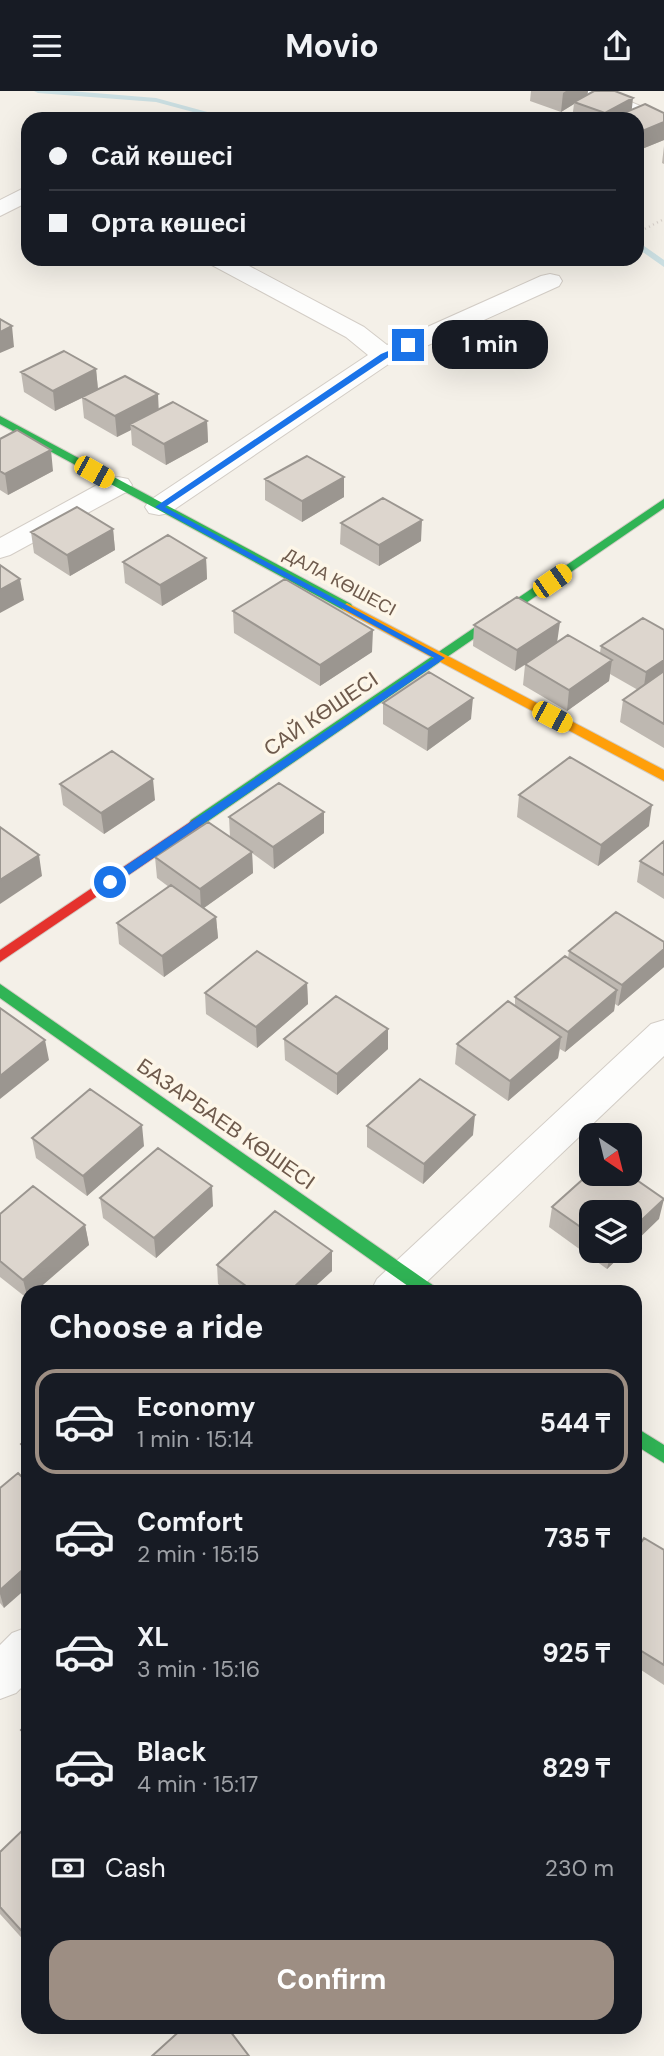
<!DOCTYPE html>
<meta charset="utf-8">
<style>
:root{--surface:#171b24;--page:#20242c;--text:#f1f3f6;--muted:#9ea1a6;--line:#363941;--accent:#9d8e83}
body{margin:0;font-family:"DM Sans",sans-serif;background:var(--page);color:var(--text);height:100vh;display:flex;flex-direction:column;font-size:26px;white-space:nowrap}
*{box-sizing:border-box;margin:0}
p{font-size:23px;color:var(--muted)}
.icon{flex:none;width:38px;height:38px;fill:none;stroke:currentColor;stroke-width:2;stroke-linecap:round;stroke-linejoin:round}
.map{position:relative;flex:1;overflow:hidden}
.sheet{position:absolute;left:21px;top:1194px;width:621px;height:749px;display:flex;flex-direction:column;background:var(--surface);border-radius:21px;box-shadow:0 7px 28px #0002}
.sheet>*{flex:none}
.hud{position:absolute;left:21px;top:21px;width:623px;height:154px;border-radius:21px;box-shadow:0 7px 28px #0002;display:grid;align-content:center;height:154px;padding:0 28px;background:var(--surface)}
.needle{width:46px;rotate:145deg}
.tools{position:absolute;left:579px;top:1032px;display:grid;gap:14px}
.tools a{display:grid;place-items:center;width:63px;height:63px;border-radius:14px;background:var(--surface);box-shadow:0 7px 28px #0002;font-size:35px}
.end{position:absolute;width:32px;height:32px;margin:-16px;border:9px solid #1a73e8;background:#fff;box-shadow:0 0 0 4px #fff}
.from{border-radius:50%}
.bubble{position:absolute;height:49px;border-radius:21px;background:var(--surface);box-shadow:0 7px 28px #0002;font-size:23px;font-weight:700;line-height:49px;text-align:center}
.car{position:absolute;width:21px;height:42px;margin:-21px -10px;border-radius:9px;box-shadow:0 0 5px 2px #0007;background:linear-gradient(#f5c518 24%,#345 0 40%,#f5c518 0 76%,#345 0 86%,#f5c518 0)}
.hud b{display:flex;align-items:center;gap:24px;height:66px;font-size:26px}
.hud b+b{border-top:2px solid var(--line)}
.hud i{width:18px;height:18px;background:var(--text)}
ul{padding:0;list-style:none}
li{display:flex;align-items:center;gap:21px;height:105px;margin:0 14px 10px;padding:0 14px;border:4px solid transparent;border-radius:21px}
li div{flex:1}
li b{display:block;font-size:26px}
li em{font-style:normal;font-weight:700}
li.active{border-color:var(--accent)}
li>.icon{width:63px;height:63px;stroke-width:1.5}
h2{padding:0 28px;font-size:32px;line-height:84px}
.pay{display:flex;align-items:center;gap:18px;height:77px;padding:0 28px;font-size:26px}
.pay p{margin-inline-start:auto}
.cta{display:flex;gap:14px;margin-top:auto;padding:14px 28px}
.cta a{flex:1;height:80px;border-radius:21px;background:var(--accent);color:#fff;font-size:28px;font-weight:700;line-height:80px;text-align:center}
header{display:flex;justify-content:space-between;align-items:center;height:91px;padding:0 28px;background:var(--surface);font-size:32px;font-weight:700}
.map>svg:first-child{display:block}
</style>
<header><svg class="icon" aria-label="menu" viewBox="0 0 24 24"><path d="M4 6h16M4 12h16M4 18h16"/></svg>Movio<svg class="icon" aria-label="share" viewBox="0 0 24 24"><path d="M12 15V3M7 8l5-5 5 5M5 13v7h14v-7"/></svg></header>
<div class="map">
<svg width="664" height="1965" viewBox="0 0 664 1965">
<rect width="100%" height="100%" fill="#f4f0e8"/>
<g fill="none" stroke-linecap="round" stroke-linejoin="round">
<!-- stream -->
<path fill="#cbdfe2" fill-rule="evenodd" d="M34 0H70L156 7 233 28H219L156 11 38 2Z
M637 150 664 169V176L637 157Z"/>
<!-- street casing -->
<g stroke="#d3cdc6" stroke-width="2">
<path id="street" d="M576 0H605L664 25V39L580 4Z
M28 95V111L0 125V109Z
M206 168H236L364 236 387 254 541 185 550 183 559 185 562 190 559 195 393 270 169 422 159 424 149 422 145 416 149 410 368 264 346 246 210 173Z
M118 386 128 388 132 394 128 400 10 464 0 467V447L108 388Z
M664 929V965L417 1200H371L377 1188 651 933Z
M28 1536V1590L16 1602 0 1608V1554L12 1542Z"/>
</g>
<!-- fast casing -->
<g stroke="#d2ccc4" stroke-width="2">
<path id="fast" d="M0 325 351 513 353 516 347 520 343 519 0 333Z
M664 408V417L201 735H191L189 732 191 729Z
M0 893 434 1195 436 1200H415L0 907Z
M635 1336 664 1354V1372L635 1354Z"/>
</g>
<!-- slow casing -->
<g stroke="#d2ccc4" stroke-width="2">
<path id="slow" d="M347 512 664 679V690L343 519 341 516Z"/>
</g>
<!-- jam casing -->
<g stroke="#d2ccc4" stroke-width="2">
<path id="jam" d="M196 727 201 729 203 732 201 735 0 871V859Z"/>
</g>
<!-- path -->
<path stroke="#d6cfc9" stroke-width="2.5" stroke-dasharray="1 3.5" stroke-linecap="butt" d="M637 142 664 128
M579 174 590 168"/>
<!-- street -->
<use href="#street" fill="#fdfdfc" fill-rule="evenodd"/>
<!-- fast -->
<use href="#fast" fill="#30b455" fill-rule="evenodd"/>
<!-- slow -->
<use href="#slow" fill="#ff9f0a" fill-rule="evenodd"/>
<!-- jam -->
<use href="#jam" fill="#e5322d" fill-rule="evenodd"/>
</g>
<!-- wall -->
<path fill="#beb8b1" d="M531 0H588L587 4 632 19 664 22V49L637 60V28H572L574 13 561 21 530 10Z
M664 55V73L662 72Z
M96 278 98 298 159 318 207 330 208 351 166 374 132 354 131 339 117 346 84 327 82 307 55 320 24 301 21 281Z
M0 348 53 380 8 404 0 399Z
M344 386V406L302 431 265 409V388Z
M341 432 421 450 379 475 340 453Z
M113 438 115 459 70 485 34 462 31 441Z
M206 467 207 488 162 515 125 492 123 471Z
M233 520 372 561 320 595 234 542Z
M474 534 558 551 600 562 601 555 664 539V657L620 631 623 609 638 599 610 583 609 590 567 620 523 594 525 574 515 580 473 555Z
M383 612 471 628 427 660 383 633Z
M60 693 155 709 104 743 63 714Z
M519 704 649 735 598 775 517 726Z
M324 721V742L274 778 252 762 253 782 204 817 216 826 218 847 164 886 119 853 117 832 169 796 157 787 155 766 230 746 229 726Z
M664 750V808L637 791 640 770Z
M664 851V876L618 915 615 913 614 920 565 961 560 958 558 967 508 1010 455 973 457 953 515 914V906L568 867 569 860Z
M307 892 308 913 257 957 206 923 205 902Z
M388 938V958L337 1004 285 969 284 948Z
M367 1035 473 1044 423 1093 367 1056Z
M32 1047 144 1055 87 1105 36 1067Z
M100 1107 213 1115 156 1167 103 1127Z
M552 1116 659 1128 592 1122V1160H626L607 1178 549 1136Z
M0 1123 85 1134 89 1154 28 1200V1208L0 1186Z
M217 1174 332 1180 310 1200H228L218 1193Z
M28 1347V1374L26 1371 21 1353Z
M0 1397 4 1517 0 1512Z
M664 1459V1594L635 1575V1461Z
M28 1632V1657L26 1654 21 1639Z
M28 1734V1854L0 1823V1761Z"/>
<!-- shaded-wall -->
<path fill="#9b9690" d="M566 0H588L587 5 574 11V13L561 21 563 2Z
M633 7 631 26 604 28 605 22Z
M664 31V49L637 60 640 41Z
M12 235 14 256 0 262V241Z
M96 278 98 299 55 320 53 300Z
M158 303 159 324 130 333 131 339 117 346 115 325Z
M207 330 208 351 166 374 164 353Z
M51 359 53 380 8 404 5 383Z
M344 386V406L302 431V410Z
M422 429 421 450 379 475V454Z
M113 438 115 459 70 485 67 464Z
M206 467 207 488 162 515 160 494Z
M20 488 24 509 0 522V499Z
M560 531 557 552 515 580 517 559Z
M373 539 372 561 320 595V574Z
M612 569 609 590 567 620 569 599Z
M664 569V587L643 602 646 581Z
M473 607 471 628 427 660 428 638Z
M153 688 155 709 104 743 101 722Z
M652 714 649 735 598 775 601 754Z
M324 721V742L274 778 273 756Z
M252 761 253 782 201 819 200 798Z
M39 764 42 785 0 813V789Z
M216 826 218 847 164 886 162 865Z
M664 858V876L618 915 622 894Z
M307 892 308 913 257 957 256 936Z
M617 899 614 920 565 961 568 941Z
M388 938V958L337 1004V983Z
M561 946 558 967 508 1010 510 990Z
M45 949 49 969 0 1008V985Z
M475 1024 473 1044 423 1093 424 1073Z
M142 1034 144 1055 87 1105 83 1085Z
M212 1095 213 1115 156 1167 154 1147Z
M664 1108 659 1128 630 1156V1140Z
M85 1134 89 1154 36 1200H28V1208L23 1189Z
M332 1160V1180L310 1200H290Z
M611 1160H626L607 1178Z
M28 1474V1496L4 1517 0 1503V1499Z"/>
<!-- building -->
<path fill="#ddd6ce" stroke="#9b9690" stroke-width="2" d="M594 0H615L633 7 605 22 574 11Z
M645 13 664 22V31L640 41 637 39V28H614L612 27Z
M0 228 12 235 0 241Z
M64 260 96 278 53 300 21 281Z
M125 285 158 303 115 325 82 306Z
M173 311 207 330 164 353 130 333Z
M17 339 51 359 5 383 0 380V348Z
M307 365 344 386 302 410 265 388Z
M383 407 422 429 379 454 341 432Z
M77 416 113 438 67 464 31 441Z
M168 444 206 467 160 494 123 471Z
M0 474 20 488 0 499Z
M285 488 373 539 320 574 233 520Z
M517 506 560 531 517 559 474 534Z
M643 527 664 539V569L646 581 601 555Z
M568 544 612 569 569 599 525 573Z
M664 580V633L623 609Z
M429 581 473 607 428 638 383 612Z
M112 660 153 688 101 722 60 693Z
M570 666 652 714 601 754 519 704Z
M279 692 324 721 273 756 229 726Z
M208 731 252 761 200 798 155 766Z
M0 736 39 764 0 789Z
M664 750V784L640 770Z
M171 794 216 826 162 865 117 832Z
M616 821 664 851V858L622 894 569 860Z
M257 860 307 892 256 936 205 902Z
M565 865 617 899 568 941 515 906Z
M336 905 388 938 337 983 284 948Z
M508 910 561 946 510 990 457 953Z
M0 917 45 949 0 985Z
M420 988 475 1024 424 1073 367 1035Z
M90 998 142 1034 83 1085 32 1047Z
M158 1057 212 1095 154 1147 100 1107Z
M592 1080V1083H628L664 1108 630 1140V1122H592V1144L552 1116Z
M33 1095 85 1134 23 1189 0 1170V1123Z
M275 1120 332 1160 290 1200H253L217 1174Z
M28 1347V1360L21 1353Z
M18 1382 28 1392V1474L0 1499V1397Z
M644 1447 664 1459V1574L635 1556V1461Z
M28 1632V1646L21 1639Z
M28 1734V1847L0 1816V1761Z
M184 1936H227L249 1965H152Z"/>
<!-- route -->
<path fill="#1a73e8" d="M405 253 412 254 387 267 165 416 445 567 114 794H106V788L434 567 155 416 381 263Z"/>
<g text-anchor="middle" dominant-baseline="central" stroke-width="7" stroke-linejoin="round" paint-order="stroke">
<!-- far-street labels -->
<g font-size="18" fill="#6e5a4c" stroke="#fdf6e8">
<text transform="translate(340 491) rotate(28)">ДАЛА КӨШЕСІ</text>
</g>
<!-- street labels -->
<g font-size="21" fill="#6e5a4c" stroke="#fdf6e8">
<text transform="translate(321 623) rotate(-34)">САЙ КӨШЕСІ</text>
<text transform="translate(226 1033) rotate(35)">БАЗАРБАЕВ КӨШЕСІ</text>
</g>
</g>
</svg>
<div class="tools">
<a><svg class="needle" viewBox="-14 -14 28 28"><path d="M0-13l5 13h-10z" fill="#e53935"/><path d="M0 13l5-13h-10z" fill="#9ea1a6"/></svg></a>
<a><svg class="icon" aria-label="layers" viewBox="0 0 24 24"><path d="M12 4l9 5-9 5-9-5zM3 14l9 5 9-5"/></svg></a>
</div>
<i class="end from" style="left:110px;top:791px"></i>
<i class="end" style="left:408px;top:254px"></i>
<div class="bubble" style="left:432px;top:229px;width:116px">1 min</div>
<i class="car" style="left:94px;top:381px;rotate:119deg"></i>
<i class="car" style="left:552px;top:490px;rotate:55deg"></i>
<i class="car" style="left:552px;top:626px;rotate:118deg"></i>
<div class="hud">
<b><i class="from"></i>Сай көшесі</b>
<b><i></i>Орта көшесі</b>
</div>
<section class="sheet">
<h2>Choose a ride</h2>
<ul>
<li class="active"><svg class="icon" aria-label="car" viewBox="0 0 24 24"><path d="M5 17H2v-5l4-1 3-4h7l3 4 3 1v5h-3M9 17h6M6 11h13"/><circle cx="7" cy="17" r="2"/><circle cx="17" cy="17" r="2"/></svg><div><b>Economy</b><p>1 min · 15:14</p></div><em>544 ₸</em></li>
<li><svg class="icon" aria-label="car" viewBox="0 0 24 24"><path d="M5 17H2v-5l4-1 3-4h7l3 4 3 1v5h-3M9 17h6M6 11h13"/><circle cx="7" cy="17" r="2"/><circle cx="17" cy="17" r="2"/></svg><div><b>Comfort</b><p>2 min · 15:15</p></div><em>735 ₸</em></li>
<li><svg class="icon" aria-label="car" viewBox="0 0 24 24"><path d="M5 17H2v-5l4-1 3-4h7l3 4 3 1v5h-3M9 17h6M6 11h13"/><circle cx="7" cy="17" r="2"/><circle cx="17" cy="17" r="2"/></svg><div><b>XL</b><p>3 min · 15:16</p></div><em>925 ₸</em></li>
<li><svg class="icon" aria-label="car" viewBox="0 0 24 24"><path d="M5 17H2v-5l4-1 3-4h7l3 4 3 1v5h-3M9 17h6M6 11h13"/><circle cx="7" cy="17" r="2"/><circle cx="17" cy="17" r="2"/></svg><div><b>Black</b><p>4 min · 15:17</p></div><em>829 ₸</em></li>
</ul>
<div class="pay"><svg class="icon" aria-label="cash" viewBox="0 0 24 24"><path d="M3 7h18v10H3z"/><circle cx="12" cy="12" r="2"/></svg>Cash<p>230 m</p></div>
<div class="cta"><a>Confirm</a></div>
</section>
</div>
